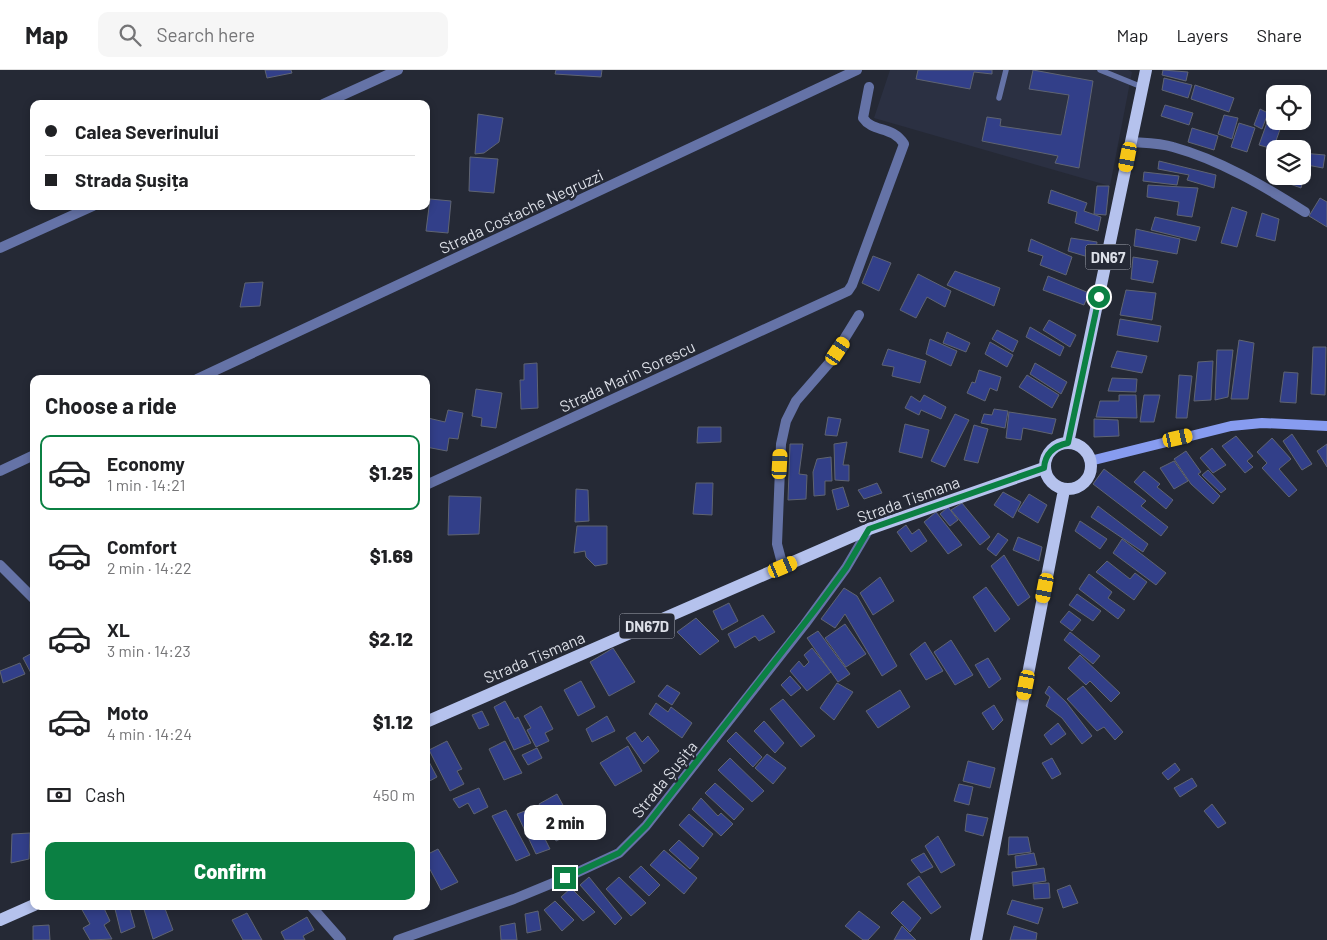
<!DOCTYPE html>
<meta charset="utf-8">
<style>
:root{--surface:#fff;--page:#f6f6f6;--text:#202124;--muted:#757577;--line:#e0e0e0;--accent:#0b8043}
body{margin:0;font-family:Barlow,sans-serif;background:var(--page);color:var(--text);height:100vh;display:flex;flex-direction:column;font-size:19px;white-space:nowrap}
*{box-sizing:border-box;margin:0}
p{font-size:16px;color:var(--muted)}
.icon{flex:none;width:28px;height:28px;fill:none;stroke:currentColor;stroke-width:2;stroke-linecap:round;stroke-linejoin:round}
.map{position:relative;flex:1;overflow:hidden}
.panel{position:absolute;left:30px;top:305px;width:400px;height:535px;display:flex;flex-direction:column;background:var(--surface);border-radius:10px;box-shadow:0 2px 8px #0003}
.panel>*{flex:none}
.top-card{position:absolute;left:30px;top:30px;width:400px;height:110px;border-radius:10px;box-shadow:0 2px 8px #0003;display:grid;align-content:center;height:110px;padding:0 15px;background:var(--surface)}
.controls{position:absolute;left:1266px;top:15px;display:grid;gap:10px}
.controls a{display:grid;place-items:center;width:45px;height:45px;border-radius:10px;background:var(--surface);box-shadow:0 2px 8px #0003;font-size:25px}
.end{position:absolute;width:22px;height:22px;margin:-11px;border:6px solid #0b8043;background:#fff;box-shadow:0 0 0 2px #fff}
.from{border-radius:50%}
.bubble{position:absolute;height:35px;border-radius:10px;background:var(--surface);box-shadow:0 2px 8px #0003;font-size:16px;font-weight:800;line-height:35px;text-align:center}
.car{position:absolute;width:15px;height:30px;margin:-15px -8px;border-radius:6px;box-shadow:0 0 4px 1px #0007;background:linear-gradient(#f5c518 24%,#345 0 40%,#f5c518 0 76%,#345 0 86%,#f5c518 0)}
.top-card b{display:flex;align-items:center;gap:18px;height:48px;font-size:19px}
.top-card b+b{border-top:1px solid var(--line)}
.top-card i{width:12px;height:12px;background:var(--text)}
ul{padding:0;list-style:none}
li{display:flex;align-items:center;gap:15px;height:75px;margin:0 10px 8px;padding:0 5px;border:2px solid transparent;border-radius:10px}
li div{flex:1}
li b{display:block;font-size:19px}
li em{font-style:normal;font-weight:800}
li.active{border-color:var(--accent)}
li>.icon{width:45px;height:45px;stroke-width:1.5}
h2{padding:0 15px;font-size:22px;line-height:60px}
.pay{display:flex;align-items:center;gap:12px;height:55px;padding:0 15px;font-size:19px}
.pay p{margin-inline-start:auto}
.button{display:flex;gap:10px;margin-top:auto;padding:10px 15px}
.button a{flex:1;height:58px;border-radius:10px;background:var(--accent);color:#fff;font-size:20px;font-weight:800;line-height:58px;text-align:center}
header{display:flex;align-items:center;gap:30px;box-sizing:border-box;height:70px;padding:0 25px;background:var(--surface);border-bottom:1px solid var(--line)}
header strong{font-size:24px}
nav{display:flex;gap:28px;margin-inline-start:auto;font-size:18px}
.search{width:350px;height:45px;background:var(--page);display:flex;align-items:center;gap:12px;box-sizing:border-box;padding:0 18px;border-radius:10px;color:var(--muted);font-size:19px}
.map>svg:first-child{display:block}
</style>
<header>
<strong>Map</strong>
<div class="search"><svg class="icon" aria-label="search" viewBox="0 0 24 24"><circle cx="10" cy="10" r="6"/><path d="M15 15l6 6"/></svg>Search here</div>
<nav><a>Map</a><a>Layers</a><a>Share</a></nav>
</header>
<div class="map">
<svg width="1327" height="870" viewBox="0 0 1327 870">
<rect width="100%" height="100%" fill="#252935"/>
<!-- built -->
<path fill="#2b3042" d="M890 0H1128L1132 2 1110 116 874 48Z"/>
<!-- building -->
<path fill="#323f89" stroke="#5f6472" d="M265 0H291L292 3 267 8Z
M556 0H602L601 7 555 4Z
M918 0H992V4L974 2 970 19 916 9Z
M1033 0 1093 11 1079 98 1055 93 1058 86 982 71 987 47 1001 49 1000 56 1061 65 1069 25 1029 19Z
M1163 0 1188 2 1186 11 1162 5Z
M1164 8 1192 15 1188 28 1162 20Z
M1195 15 1234 28 1229 42 1191 29Z
M1275 30V51H1283L1273 79 1259 75Z
M1165 35 1193 43 1189 55 1161 46Z
M1260 39 1268 43 1262 59 1254 55Z
M478 44 503 48 499 72 484 83 475 84Z
M1224 45 1238 48 1232 69 1218 64Z
M1239 53 1255 58 1247 82 1231 77Z
M1192 58 1218 66 1214 80 1188 72Z
M1302 83 1325 85 1323 98 1307 95 1301 118 1287 113 1290 106H1302Z
M470 87 498 89 494 123 469 121Z
M1159 91 1216 105 1214 118 1187 110 1189 105 1158 99Z
M1144 102 1179 106 1177 115 1143 111Z
M1148 115 1198 118 1192 147 1177 145 1179 132 1147 127Z
M1097 116H1109L1106 145 1094 144Z
M1051 120 1087 133 1084 141 1101 147 1098 161 1075 153 1077 142 1048 133Z
M1320 128 1327 132V157L1309 146Z
M430 129 451 131 448 163 426 161Z
M1232 137 1247 142 1237 177 1221 173Z
M1262 143 1279 149 1275 171 1256 166Z
M1155 147 1200 157 1196 171 1151 160Z
M1136 159 1180 169 1177 184 1134 176Z
M1071 168 1097 172 1095 189 1068 181Z
M1031 169 1072 187 1066 205 1040 195 1043 186 1028 181Z
M873 186 891 193 879 221 862 213Z
M1133 187 1158 191 1153 213 1131 209Z
M955 201 1000 218 994 236 947 215Z
M918 204 951 221 945 237 927 227 916 248 900 240Z
M1048 206 1089 223 1084 235 1043 220Z
M263 212 260 236 240 237 245 213Z
M1126 220 1156 223 1152 250 1120 245Z
M1120 249 1161 256 1158 272 1117 265Z
M1049 250 1076 265 1070 277 1043 260Z
M1030 257 1064 277 1060 286 1026 267Z
M997 260 1018 271 1013 282 992 269Z
M947 262 970 273 966 282 943 273Z
M930 269 957 281 951 296 926 284Z
M1239 270 1254 273 1248 329H1231Z
M990 272 1013 285 1007 297 985 284Z
M1313 277H1326L1325 325 1311 324Z
M888 279 926 291 920 313 892 306 894 297 882 295Z
M1217 280H1233L1228 327 1215 330Z
M1117 281 1147 286 1142 303 1111 297Z
M1213 291 1211 330 1194 331 1198 292Z
M537 293 538 338 521 339 520 310H524V294Z
M1035 293 1067 312 1061 324 1030 304Z
M979 300 1001 307 997 321 990 318 985 331 967 323 972 312 975 313Z
M1284 302 1298 303 1296 333 1280 332Z
M1027 305 1059 325 1052 338 1019 317Z
M1179 305 1192 306 1187 348H1176Z
M1112 308 1137 309 1136 322 1108 321Z
M476 319 502 323 496 358 481 356 482 348 472 346Z
M924 325 946 337 941 349 921 340 919 345 905 338 911 326 920 332Z
M1119 325H1136L1137 348 1096 347 1100 331H1119Z
M1144 325H1160L1154 352H1140Z
M994 339 1008 341 1005 358 981 353 984 344 992 345Z
M448 340 463 343 458 369 449 368 447 381 426 377 428 348 445 352Z
M1009 342 1056 349 1052 364 1023 358 1021 370 1006 368Z
M955 344 969 350 945 397 931 391Z
M828 347 841 349 837 366 825 365Z
M1094 349 1118 350 1119 366 1094 367Z
M905 354 929 360 922 388 899 382Z
M974 355 988 359 978 393 964 390Z
M698 357H721V372L697 373Z
M1292 364 1312 394 1302 400 1283 371Z
M1236 366 1253 386 1247 391 1253 397 1245 403 1222 376Z
M1272 368 1291 389 1279 399 1297 420 1289 427 1262 398 1267 393 1257 382Z
M847 372 843 395H849V411L835 410 834 374Z
M790 374H803L799 404 807 405 806 429 788 430Z
M1327 374V397L1317 381Z
M1212 378 1226 395 1213 403 1200 388Z
M1186 381 1201 402 1198 404 1220 426 1213 434 1191 414 1174 389Z
M831 387 832 411H825V425L814 426 813 402 817 389Z
M1174 391 1188 411 1174 419 1160 398Z
M1104 399 1146 431 1141 436 1168 457 1161 466 1093 414Z
M1208 400 1226 419 1221 423 1202 405Z
M1144 401 1160 414 1157 417 1173 430 1166 439 1134 412Z
M696 413H713L712 445 693 444Z
M877 413 882 423 864 429 858 420Z
M843 417 849 436 837 440 832 420Z
M576 419 588 420 589 451 575 452Z
M1003 422 1021 432 1013 448 994 435Z
M1029 424 1047 435 1038 453 1018 441Z
M449 426 481 427 479 464 448 465Z
M962 433 990 467 980 475 951 440Z
M1098 436 1148 474 1143 482 1091 447Z
M948 437 958 450 950 456 940 444Z
M936 442 962 475 948 484 924 452Z
M1080 451 1107 469 1100 479 1075 461Z
M906 455 912 464 919 459 927 471 911 482 897 462Z
M577 456H607V494L595 496 586 487 585 481 574 483Z
M998 463 1008 470 996 486 987 479Z
M1018 467 1042 477 1039 491 1013 480Z
M1122 469 1166 503 1156 515 1113 483Z
M1004 485 1030 527 1018 536 991 496Z
M1107 491 1130 509 1135 503 1147 512 1134 530 1096 502Z
M1089 504 1112 522 1108 528 1125 540 1118 549 1079 519Z
M880 507 894 531 873 545 860 523Z
M986 517 1010 549 995 562 973 527Z
M844 518 857 526 897 596 882 606 845 544 835 558 821 549Z
M1077 524 1101 541 1093 551 1069 535Z
M729 533 738 551 722 560 713 541Z
M1069 541 1081 550 1072 561 1060 552Z
M763 545 775 562 759 571 755 566 735 578 728 564Z
M696 548 719 571 700 585 677 562Z
M845 554 866 584 846 597 825 568Z
M818 561 850 604 838 612 807 568Z
M1070 562 1100 586 1093 594 1064 570Z
M951 570 973 605 955 615 934 582Z
M925 572 943 601 926 610 910 584Z
M613 578 635 612 609 626 590 592Z
M812 578 831 602 807 621 790 601 799 591 804 597 809 592 804 585Z
M34 582V604L32 605 23 588Z
M1080 585 1120 623 1111 632 1090 611 1086 615 1068 598Z
M988 588 1001 609 989 618 975 595Z
M20 593 25 604 3 613 0 601Z
M790 606 801 618 791 626 781 615Z
M581 611 595 637 578 646 564 620Z
M837 613 853 622 834 650 820 638Z
M667 615 680 623 672 635 658 626Z
M1049 616 1066 632 1092 666 1082 674 1062 648 1046 636 1050 627 1045 623Z
M1083 616 1123 662 1115 670 1104 657 1097 661 1067 629Z
M900 620 910 637 878 658 866 641Z
M783 629 815 666 801 677 770 639Z
M505 631 515 649 518 647 531 673 514 680 494 637Z
M656 633 668 642 671 637 692 653 682 668 649 644Z
M994 635 1003 650 993 660 982 643Z
M541 636 553 659 545 663 549 671 536 677 527 660 531 658 524 646Z
M482 641 489 655 479 659 472 645Z
M607 646 615 661 592 672 586 659Z
M764 651 784 673 775 683 754 661Z
M1058 653 1066 664 1051 675 1044 665Z
M635 662 642 672 648 666 659 681 644 694 626 668Z
M736 662 762 687 753 697 727 671Z
M447 671 462 699 457 701 464 714 450 721 429 680Z
M505 671 522 703 504 710 489 679Z
M628 676 642 701 615 716 600 693Z
M537 678 542 688 528 695 522 685Z
M767 684 786 698 773 714 755 698Z
M426 686 437 707 426 713Z
M730 688 764 721 752 732 718 700Z
M1052 688 1061 704 1052 709 1042 693Z
M968 691 995 698 990 718 963 711Z
M1175 693 1180 700 1168 710 1162 703Z
M1192 708 1197 716 1180 727 1174 718Z
M715 713 744 739 734 750 705 723Z
M959 714 973 717 969 735 954 731Z
M479 718 488 737 474 744 468 733 459 738 453 729Z
M557 724 564 737 556 740 567 766 556 771 539 734Z
M701 728 718 746 721 743 733 754 721 766 692 739Z
M1212 734 1226 753 1218 758 1204 741Z
M530 739 550 779 536 784 517 744Z
M506 740 530 785 516 791 492 746Z
M689 744 713 764 703 777 679 755Z
M967 744 988 748 983 766 965 761Z
M30 763 29 789 11 793 12 764Z
M938 766 955 795 941 803 925 776Z
M1009 767H1028L1031 782 1008 785Z
M679 770 699 788 690 799 669 780Z
M438 779 458 812 441 820 426 792V785Z
M664 780 697 808 684 824 650 795Z
M924 783 933 797 921 803 911 790Z
M1034 783 1037 795 1016 798 1015 786Z
M641 796 660 815 649 826 629 807Z
M1044 798 1046 811 1013 816 1012 802Z
M919 806 941 837 931 844 907 814Z
M589 807 622 848 615 855 580 815Z
M619 807 646 833 631 846 606 819Z
M1049 813 1050 828 1034 829 1033 814Z
M1070 815 1078 833 1063 838 1057 820Z
M571 818 595 842 583 851 561 827Z
M1012 830 1043 838 1038 854 1007 844Z
M555 831 574 850 562 861 544 840Z
M903 831 921 848 910 862 891 843Z
M84 836H95L97 838 103 836 110 851 104 855 112 869 90 870 83 858 90 854 81 838Z
M120 836H129L135 857 121 863 115 839Z
M143 836H164L173 860 153 869Z
M538 841 541 860 527 863 525 844Z
M859 841 880 857 868 870H863L845 856Z
M247 843 262 870H243L232 850Z
M307 847 314 860 303 866 305 870H285L281 862Z
M515 853 517 870H501L500 856Z
M49 855 50 870H33V856Z
M902 856 916 870H894Z
M1014 856 1037 863 1036 870H1010Z"/>
<g fill="none" stroke-linecap="round" stroke-linejoin="round">
<!-- lane -->
<path stroke="#6573a7" stroke-width="5.5" d="M1100 0 1142 17
M999 28 1006 0"/>
<!-- street -->
<path stroke="#6573a7" stroke-width="10" d="M323 34 398 0
M1131 72C1145 73 1160 73 1173 77 1220 90 1264 116 1305 142
M0 178 93 136
M197 309 857 0
M0 401 34 385
M426 415 848 221 852 215 904 74C892 55 873 63 863 48L869 17
M0 495 34 529
M783 497 777 474 781 374 786 351 796 331 830 292 859 245
M311 836 341 870
M398 870 514 829 565 808 619 783 646 756 805 554 846 498 869 459"/>
<!-- secondary -->
<path stroke="#879cf0" stroke-width="10" d="M1090 391 1231 356 1262 353 1327 356"/>
<!-- primary -->
<path stroke="#b5c2ed" stroke-width="12" d="M1045 396a23 23 0 1 1 46 0a23 23 0 1 1-46 0Z
M1068 373 1146 0
M426 652 869 459 1044 398
M0 850 34 835
M976 870 1064 420"/>
</g>
<g fill="none" stroke-linecap="round" stroke-linejoin="round">
<!-- route -->
<path stroke="#0b8043" stroke-width="6" d="M565 808 619 783 646 756 815 540 846 498 869 459 1044 398C1045 384 1053 376 1068 373L1099 227"/>
</g>
<g text-anchor="middle" dominant-baseline="central" stroke-width="5" stroke-linejoin="round" paint-order="stroke">
<!-- shield labels -->
<g fill="#252935" stroke="#a5a8b2" stroke-width="1">
<rect x="1085.5" y="174.5" width="45" height="25" rx="4"/>
<rect x="619.5" y="543.5" width="55" height="25" rx="4"/>
</g>
<g font-size="15" font-weight="bold" fill="#dcdfe7">
<text x="1108" y="187">DN67</text>
<text x="647" y="556">DN67D</text>
</g>
<!-- street labels -->
<g font-size="16" fill="#dcdfe7" stroke="#252935">
<text transform="translate(521 141) rotate(-25)">Strada Costache Negruzzi</text>
<text transform="translate(627 306) rotate(-25)">Strada Marin Sorescu</text>
<text transform="translate(908 429) rotate(-20)">Strada Tismana</text>
<text transform="translate(534 587) rotate(-23)">Strada Tismana</text>
<text transform="translate(664 709) rotate(-51)">Strada Șușița</text>
</g>
</g>
</svg>
<div class="controls">
<a><svg class="icon" aria-label="locate" viewBox="0 0 24 24"><circle cx="12" cy="12" r="6"/><path d="M12 2v4M12 18v4M2 12h4M18 12h4"/></svg></a>
<a><svg class="icon" aria-label="layers" viewBox="0 0 24 24"><path d="M12 4l9 5-9 5-9-5zM3 14l9 5 9-5"/></svg></a>
</div>
<i class="end from" style="left:1099px;top:227px"></i>
<i class="end" style="left:565px;top:808px"></i>
<div class="bubble" style="left:524px;top:735px;width:82px">2 min</div>
<i class="car" style="left:1128px;top:87px;rotate:191deg"></i>
<i class="car" style="left:838px;top:281px;rotate:34deg"></i>
<i class="car" style="left:1178px;top:368px;rotate:77deg"></i>
<i class="car" style="left:780px;top:394px;rotate:3deg"></i>
<i class="car" style="left:783px;top:497px;rotate:67deg"></i>
<i class="car" style="left:1045px;top:518px;rotate:191deg"></i>
<i class="car" style="left:1026px;top:615px;rotate:191deg"></i>
<div class="top-card">
<b><i class="from"></i>Calea Severinului</b>
<b><i></i>Strada Șușița</b>
</div>
<section class="panel">
<h2>Choose a ride</h2>
<ul>
<li class="active"><svg class="icon" aria-label="car" viewBox="0 0 24 24"><path d="M5 17H2v-5l4-1 3-4h7l3 4 3 1v5h-3M9 17h6M6 11h13"/><circle cx="7" cy="17" r="2"/><circle cx="17" cy="17" r="2"/></svg><div><b>Economy</b><p>1 min · 14:21</p></div><em>$1.25</em></li>
<li><svg class="icon" aria-label="car" viewBox="0 0 24 24"><path d="M5 17H2v-5l4-1 3-4h7l3 4 3 1v5h-3M9 17h6M6 11h13"/><circle cx="7" cy="17" r="2"/><circle cx="17" cy="17" r="2"/></svg><div><b>Comfort</b><p>2 min · 14:22</p></div><em>$1.69</em></li>
<li><svg class="icon" aria-label="car" viewBox="0 0 24 24"><path d="M5 17H2v-5l4-1 3-4h7l3 4 3 1v5h-3M9 17h6M6 11h13"/><circle cx="7" cy="17" r="2"/><circle cx="17" cy="17" r="2"/></svg><div><b>XL</b><p>3 min · 14:23</p></div><em>$2.12</em></li>
<li><svg class="icon" aria-label="car" viewBox="0 0 24 24"><path d="M5 17H2v-5l4-1 3-4h7l3 4 3 1v5h-3M9 17h6M6 11h13"/><circle cx="7" cy="17" r="2"/><circle cx="17" cy="17" r="2"/></svg><div><b>Moto</b><p>4 min · 14:24</p></div><em>$1.12</em></li>
</ul>
<div class="pay"><svg class="icon" aria-label="cash" viewBox="0 0 24 24"><path d="M3 7h18v10H3z"/><circle cx="12" cy="12" r="2"/></svg>Cash<p>450 m</p></div>
<div class="button"><a>Confirm</a></div>
</section>
</div>
